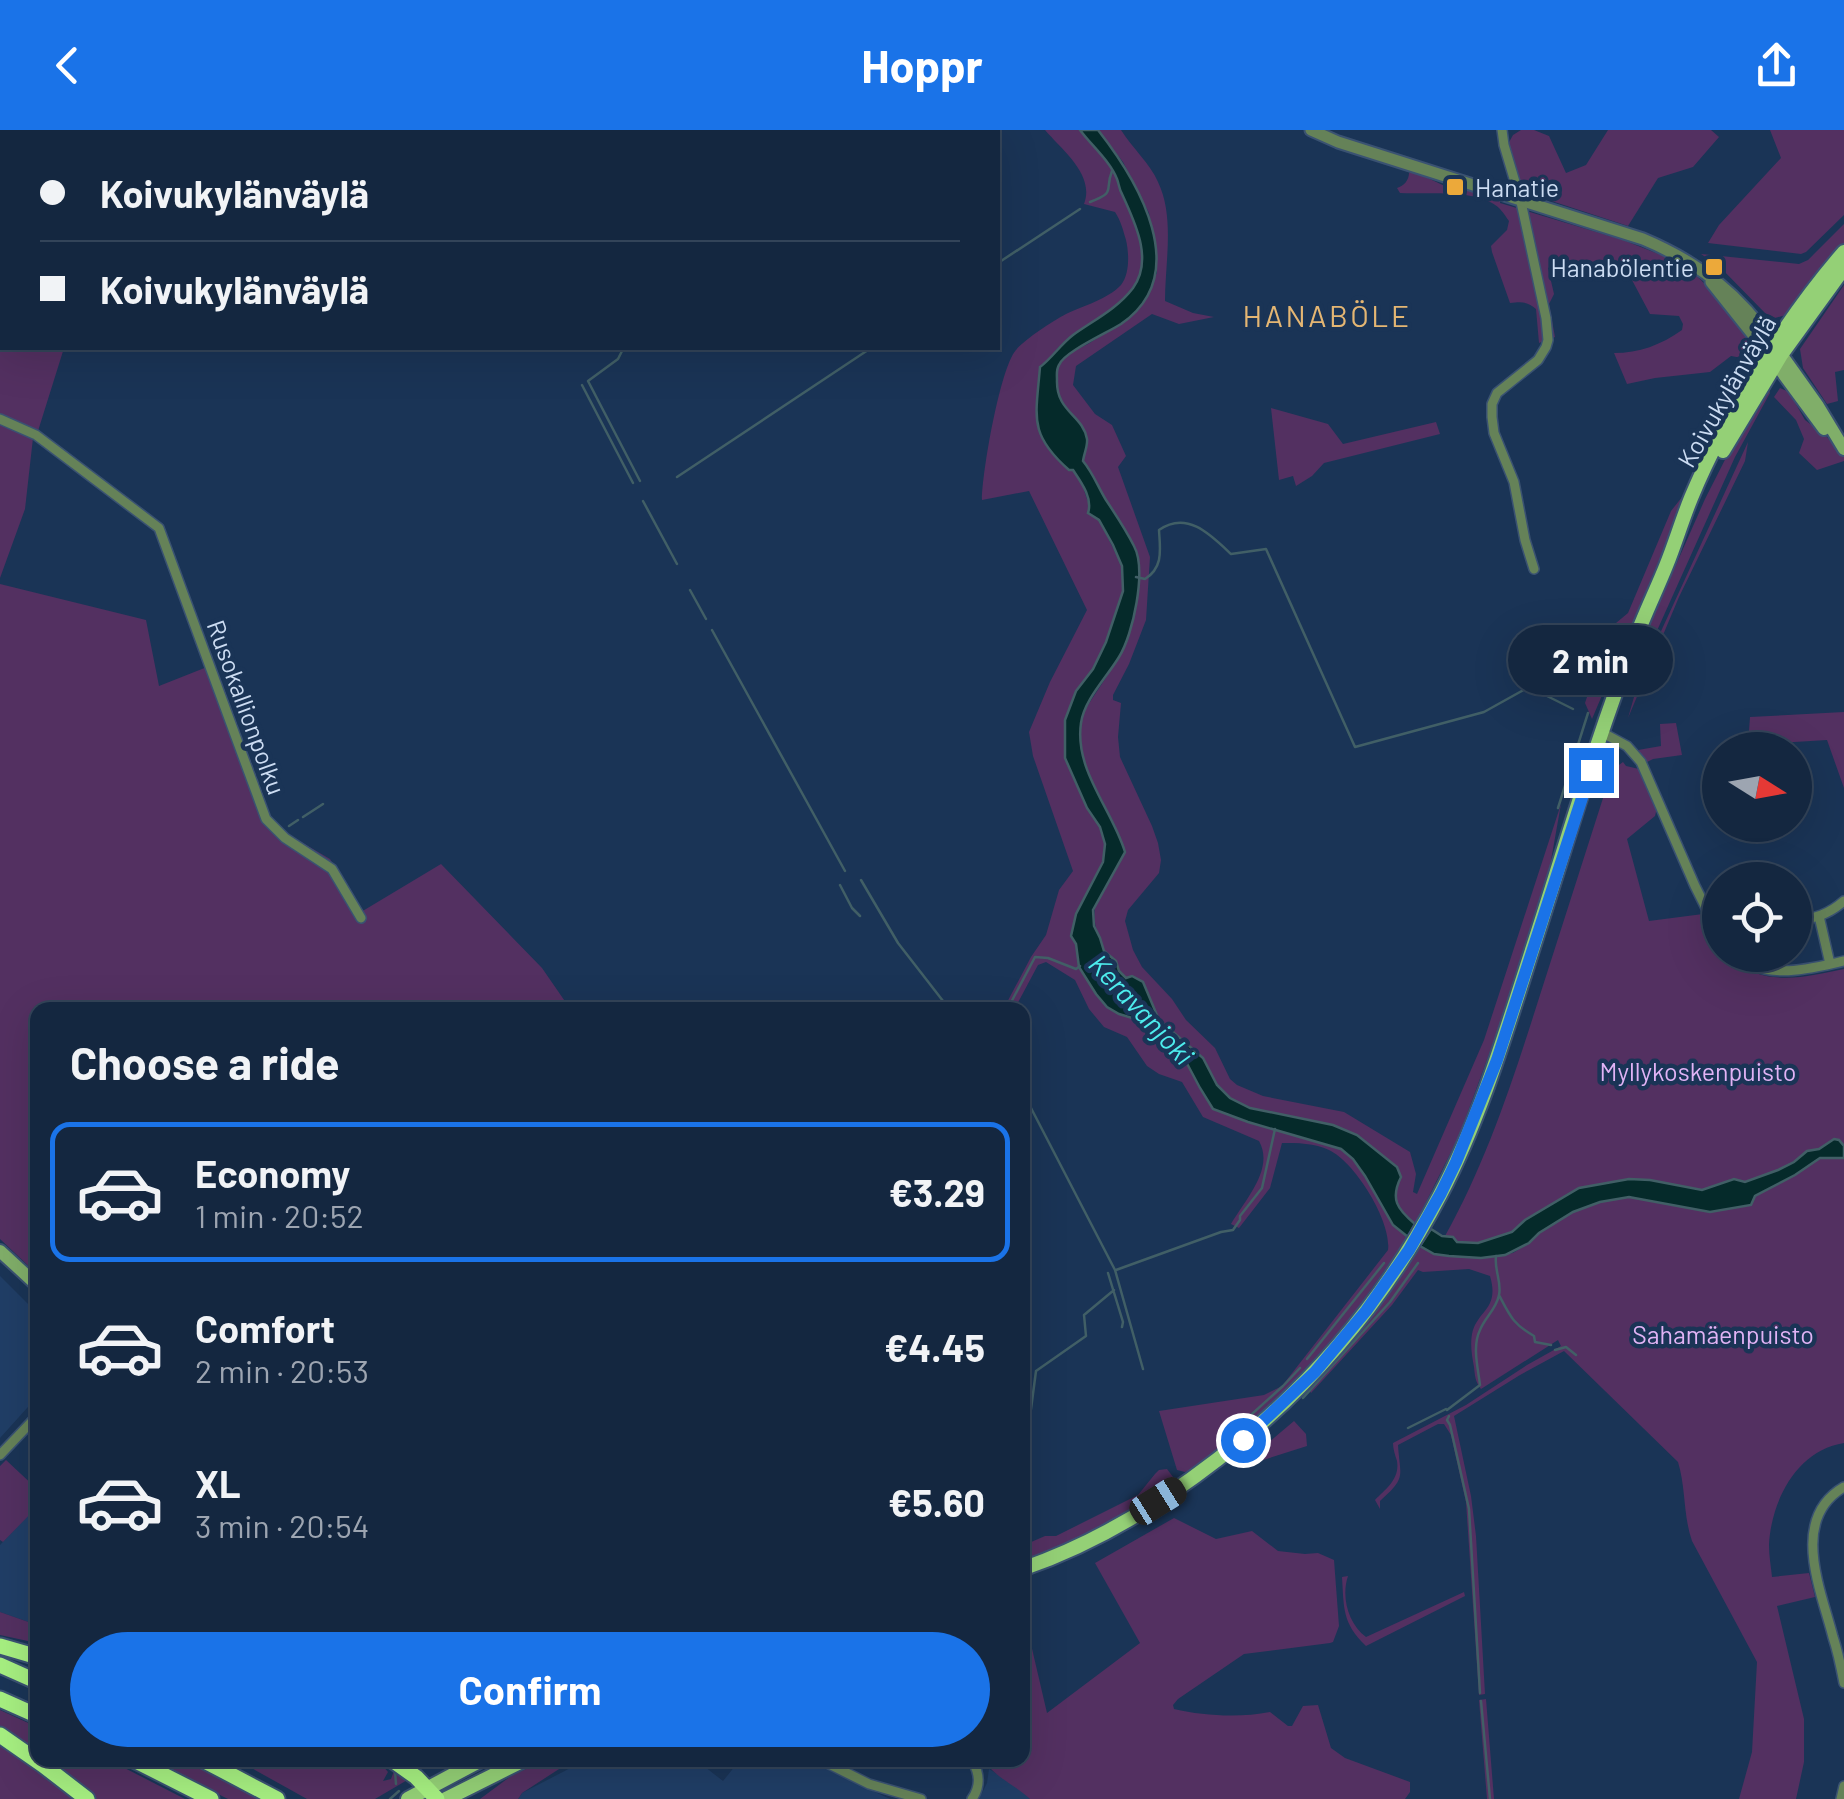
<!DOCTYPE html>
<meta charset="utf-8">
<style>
:root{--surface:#142740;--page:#21334b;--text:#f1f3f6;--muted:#9da5b1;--line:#334459;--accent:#1a73e8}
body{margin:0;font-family:Barlow,sans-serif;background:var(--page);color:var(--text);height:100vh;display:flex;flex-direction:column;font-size:38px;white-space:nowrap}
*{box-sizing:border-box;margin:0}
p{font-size:32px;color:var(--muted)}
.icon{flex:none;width:55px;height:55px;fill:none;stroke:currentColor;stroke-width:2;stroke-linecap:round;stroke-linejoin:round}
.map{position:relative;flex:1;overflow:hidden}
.details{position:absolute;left:30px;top:872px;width:1000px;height:765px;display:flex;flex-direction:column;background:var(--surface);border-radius:20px;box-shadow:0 10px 40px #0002,0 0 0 2px var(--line)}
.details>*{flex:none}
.top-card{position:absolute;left:0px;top:0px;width:1000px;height:220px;box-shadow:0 10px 40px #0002,0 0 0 2px var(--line);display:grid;align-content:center;height:220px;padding:0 40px;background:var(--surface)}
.needle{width:65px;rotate:101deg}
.buttons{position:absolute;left:1702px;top:602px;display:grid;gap:20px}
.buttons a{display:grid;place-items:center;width:110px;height:110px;border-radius:50%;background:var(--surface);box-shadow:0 10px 40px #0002,0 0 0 2px var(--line);font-size:50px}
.end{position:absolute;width:45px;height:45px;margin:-22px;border:12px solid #1a73e8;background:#fff;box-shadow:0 0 0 5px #fff}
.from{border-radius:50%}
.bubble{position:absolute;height:70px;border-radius:35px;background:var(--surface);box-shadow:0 10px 40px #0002,0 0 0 2px var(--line);font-size:32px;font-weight:700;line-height:70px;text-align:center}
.car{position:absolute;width:30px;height:60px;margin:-30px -15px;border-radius:12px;box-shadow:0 0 8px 2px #0007;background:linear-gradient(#222 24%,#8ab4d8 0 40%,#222 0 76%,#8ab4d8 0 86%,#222 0)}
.top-card b{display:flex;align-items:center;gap:35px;height:95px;font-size:38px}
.top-card b+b{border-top:2px solid var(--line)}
.top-card i{width:25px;height:25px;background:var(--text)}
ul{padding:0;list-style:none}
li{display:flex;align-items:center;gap:30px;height:140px;margin:0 20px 15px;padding:0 20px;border:5px solid transparent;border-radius:20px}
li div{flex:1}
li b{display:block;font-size:38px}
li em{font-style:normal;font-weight:700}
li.on{border-color:var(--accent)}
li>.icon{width:90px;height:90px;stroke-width:1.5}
h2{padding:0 40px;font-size:45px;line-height:120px}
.primary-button{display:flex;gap:20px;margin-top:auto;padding:20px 40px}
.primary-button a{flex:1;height:115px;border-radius:60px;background:var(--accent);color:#fff;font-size:40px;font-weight:700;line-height:115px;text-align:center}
header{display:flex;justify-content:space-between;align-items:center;height:130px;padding:0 40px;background:var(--accent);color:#fff;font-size:45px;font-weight:700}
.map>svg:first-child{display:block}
</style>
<header><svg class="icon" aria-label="back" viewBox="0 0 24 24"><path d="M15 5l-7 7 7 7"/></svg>Hoppr<svg class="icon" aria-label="share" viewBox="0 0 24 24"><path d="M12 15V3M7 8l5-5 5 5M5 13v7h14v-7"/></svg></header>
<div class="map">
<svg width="1844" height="1669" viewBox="0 0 1844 1669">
<rect width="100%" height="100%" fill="#1a3456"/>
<!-- built -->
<path fill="#203e66" d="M0 1146 38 1184 37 1267 0 1308Z
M37 1376V1495L0 1482V1415Z
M586 1630H696L723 1651 740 1630H807L890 1669H518L522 1663Z
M989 1639 1017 1656 1030 1669H979L987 1653Z"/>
<!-- green -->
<path fill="#533061" d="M1045 0H1080C1091 13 1111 34 1118 50 1128 74 1150 120 1139 146 1134 161 1120 172 1108 181 1089 197 1061 207 1049 231L1073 340 1083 357 1092 384 1099 390 1122 436 1123 461 1106 512 1093 539 1076 561 1065 590V628L1087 678 1100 697 1105 714 1103 732 1072 809 1076 813 1079 837 1096 864 1156 902 1183 926 1209 974C1238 985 1267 997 1297 1007 1315 1013 1333 1012 1348 1025 1374 1049 1380 1086 1408 1107L1346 1195 1273 1273 1194 1339 1185 1342 1177 1340 1159 1281 1264 1265 1282 1256 1388 1120C1392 1092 1355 1032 1329 1020 1315 1013 1297 1013 1282 1013L1270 1058 1239 1098 1231 1094C1244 1071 1275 1039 1259 1011L1203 987 1182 952 1159 944 1147 936 1127 907 1104 897 1089 879 1075 850 1046 832 1038 835 1014 880H1003L1031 827 1046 805 1059 760 1073 741 1033 626 1029 602 1050 552 1087 480 1029 361 982 370C982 343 1000 238 1016 220 1025 209 1053 191 1066 184 1083 176 1108 169 1121 155 1130 144 1129 123 1126 110 1123 100 1121 91 1115 82L1084 74C1095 45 1063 21 1045 0Z
M1098 0H1121C1132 18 1150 33 1158 52 1175 87 1165 133 1165 171L1193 183 1214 187 1179 194 1152 184 1076 236 1073 255 1095 284 1112 295 1126 326 1118 337 1150 427 1146 490 1129 534 1113 565V570L1121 573 1118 607 1120 627 1152 696 1158 713 1161 730 1159 743 1128 780 1125 791 1133 820 1142 837 1172 869 1186 890 1215 918 1230 949 1237 955 1263 966 1344 982 1410 1022 1416 1044 1413 1062 1417 1064 1484 910 1561 674 1550 736 1496 905 1459 1006 1415 1094C1397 1079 1390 1069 1401 1047L1397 1036 1357 1005 1333 995 1250 978 1230 968 1217 955 1203 928 1159 890 1119 840C1115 829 1110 830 1104 822 1101 817 1102 811 1099 806 1088 781 1098 759 1116 740V697L1084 635 1080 616 1081 591 1086 578 1107 546 1135 482 1139 435 1136 418 1083 331 1088 313 1080 294 1061 273 1057 259V237L1065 225 1088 214 1132 186 1157 143 1155 117 1149 83 1123 32Z
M1521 0H1534L1549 6 1566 43 1586 35 1608 0H1711L1719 7 1693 37 1658 48 1628 96 1521 61 1507 16 1513 5Z
M1770 0H1844V85L1806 122 1801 124 1708 113 1719 95 1781 28Z
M1413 41 1451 59H1467L1500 69V73L1623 110 1679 132 1701 150 1753 209 1749 237 1729 272 1728 281 1712 311 1714 293 1745 233 1742 228 1731 226 1710 242 1655 248 1627 254 1614 223C1639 223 1661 215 1682 200L1683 194 1679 186 1650 184 1624 135 1615 133 1608 137C1588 132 1566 127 1548 138L1554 164 1549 174 1555 207 1539 213 1536 179C1527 171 1521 172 1510 173L1492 122 1491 116 1507 100 1509 91C1504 84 1500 77 1492 73 1470 60 1425 64 1400 63L1397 58C1404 56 1409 50 1409 43Z
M1844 94V115L1823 138 1793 183 1775 188 1765 183 1719 136 1701 124 1799 134 1808 130Z
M1844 155V240L1835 242 1838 271 1827 274 1803 238 1800 219Z
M0 209H2V218H64L38 301 0 284Z
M1768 257 1770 263 1735 327 1651 514 1645 512 1649 496 1705 369 1732 316Z
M1780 258 1789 262 1805 290 1825 305 1844 326V331L1817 340 1799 323 1804 309 1796 290 1774 267Z
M1271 278 1328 294 1343 314 1436 292 1440 304 1324 333 1312 346 1296 356 1293 346 1279 350Z
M0 293 33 308 25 379 0 448Z
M1748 312 1745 331 1679 467 1628 588 1636 560 1651 523Z
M1690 357 1592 589 1585 573 1610 498 1628 483 1671 381Z
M0 454 146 490 159 556 207 537 264 681 284 702 330 729 361 782 441 734 542 838 571 880H38L37 1144 0 1109Z
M1844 582V658L1827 610 1748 615 1750 587Z
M1676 593 1682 625 1653 629 1645 633 1638 620 1661 616 1660 594Z
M1623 632 1626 636 1639 639 1657 678 1655 686 1627 709 1649 791 1703 784 1720 815V825C1734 825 1742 838 1755 843 1785 853 1814 845 1844 839V1016L1839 1010 1834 1009 1819 1019 1807 1021 1794 1032 1778 1040 1745 1052 1733 1049 1702 1060 1650 1050 1629 1049 1579 1058 1525 1090 1512 1102 1478 1113 1457 1112 1453 1107 1445 1106C1487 1031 1514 947 1540 865 1564 790 1588 715 1612 640Z
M1837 1027 1844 1028V1313C1797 1320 1771 1371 1769 1415 1769 1426 1771 1437 1772 1447L1809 1443 1815 1467 1777 1476 1804 1589V1632L1796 1669H1739L1752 1622 1757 1532 1692 1411C1683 1385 1686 1358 1678 1332L1564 1221 1520 1245 1454 1286 1471 1366 1476 1406 1485 1564 1479 1565 1466 1372 1451 1305 1444 1294H1438L1398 1315C1400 1347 1407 1347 1380 1371V1379L1375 1370C1386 1359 1400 1349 1397 1331 1395 1325 1393 1319 1393 1313L1466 1275 1527 1235 1561 1216 1558 1210 1481 1259C1475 1251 1475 1246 1474 1237 1472 1226 1470 1215 1472 1204 1477 1180 1500 1180 1490 1146L1469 1139 1423 1142 1418 1140 1392 1175 1311 1263 1309 1259 1364 1196 1420 1116 1424 1119 1449 1126 1481 1128 1513 1123 1529 1113 1539 1103 1573 1082 1600 1072 1629 1067 1733 1078 1751 1075 1755 1066 1795 1045 1820 1028Z
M1294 1291 1306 1304 1307 1316 1238 1338Z
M6 1330 37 1359 38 1376 3 1412 0 1410V1336Z
M1167 1339 1173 1347 1172 1355 1088 1404 1023 1433 1022 1416 1045 1406H1056L1138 1365 1155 1344 1159 1340Z
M1174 1388 1216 1409 1252 1401 1278 1421 1305 1424 1318 1423 1334 1430 1339 1496 1333 1512 1330 1513 1244 1524 1178 1569 1173 1575 1174 1579C1204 1586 1240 1588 1270 1582L1288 1596H1292L1303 1576 1318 1575 1331 1618 1345 1628 1410 1652V1662L1405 1669H1030C1017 1656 992 1646 985 1630H1022L1023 1480 1047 1583 1140 1513 1095 1433Z
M1348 1446C1341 1467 1348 1493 1366 1507L1464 1462 1465 1466 1366 1516C1342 1493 1344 1478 1342 1447Z
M0 1482 37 1495V1513L0 1505Z
M1486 1569 1494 1669H1487L1479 1570Z
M0 1580 37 1597 38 1630H109L185 1669H0Z
M150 1630H189L264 1669H228Z
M237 1630H378L388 1642 383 1651 391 1649 395 1638 409 1649 375 1669H307Z
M545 1630H573L522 1663 518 1669H480L511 1646Z"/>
<!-- water -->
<path fill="#052a2a" stroke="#415f66" stroke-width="2.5" d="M1080 0H1098C1138 51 1194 144 1121 194 1107 203 1064 222 1059 235 1056 240 1057 244 1057 250 1056 282 1083 285 1087 309 1088 315 1084 324 1083 331 1093 343 1098 357 1106 370 1116 385 1126 400 1134 416 1147 440 1133 505 1119 527 1107 547 1084 570 1081 593 1074 640 1112 679 1125 722L1093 780 1094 796 1100 808 1104 821 1116 831 1119 841 1126 848 1132 846 1143 852 1159 890 1203 928 1217 955 1230 968 1250 978 1333 995 1357 1005 1397 1037 1401 1047C1390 1069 1397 1079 1415 1094L1408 1107 1393 1095 1365 1046 1353 1029 1341 1019 1248 992 1213 979 1200 958 1183 926 1139 890 1119 884 1107 877 1096 864 1079 837 1076 814 1071 806 1076 784 1103 732 1105 714 1100 697 1087 678 1065 628V590L1076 561 1093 539 1106 512 1123 461 1122 436 1113 415 1099 390 1088 383C1093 368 1081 352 1073 340H1069C1028 304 1036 287 1040 237 1052 228 1060 215 1073 205 1094 190 1117 179 1133 158 1154 129 1134 91 1122 64 1119 59 1119 54 1117 49 1110 31 1091 15 1080 0Z
M1834 1009 1839 1010 1844 1016V1028H1820L1795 1045 1755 1066 1751 1075 1710 1082 1629 1067 1600 1072 1573 1082 1539 1103 1529 1113 1505 1125 1481 1128 1449 1126 1434 1124 1420 1116 1431 1099 1442 1106 1453 1107 1457 1112 1478 1113 1512 1102 1525 1090 1579 1058 1629 1049 1650 1050 1702 1060 1734 1049 1745 1052 1778 1040 1794 1032 1807 1021 1819 1019Z"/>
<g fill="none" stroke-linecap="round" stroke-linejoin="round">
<!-- stream -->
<path stroke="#415f66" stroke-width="2.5" d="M49 0 56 2
M607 0 609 2
M541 2 543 0
M1090 72C1117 62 1104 61 1112 41
M998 133 1080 79
M622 221 618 229 588 251 640 351
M582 255 633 353
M677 347 871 218
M643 371 677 434
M1136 447 1145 449C1164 437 1160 419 1159 400 1187 380 1211 405 1231 424L1266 419 1355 617 1484 582 1529 557 1573 579
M690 460 706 489
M712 500 845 741
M1558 678 1588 583
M303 687 323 674
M289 696 298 690
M861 750 898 813 950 880
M840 755 852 778 860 786
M1007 880 1035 827 1048 828 1076 839 1080 836
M1022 969 1031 978 1115 1140 1143 1239
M1116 1140 1221 1102 1233 1100 1240 1090V1086L1262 1058 1275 999
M1108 1143 1123 1192 1122 1197
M1499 1165C1510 1186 1513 1194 1534 1206L1535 1212 1551 1215
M1555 1220 1566 1217 1576 1225
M1307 1229 1384 1133
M1303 1268 1390 1172 1418 1133
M1447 1280 1480 1255C1478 1238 1472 1216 1480 1200 1485 1187 1496 1180 1499 1165 1502 1152 1494 1140 1496 1126
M1449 1286 1447 1290 1450 1295 1469 1379 1480 1563
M1022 1288 1031 1279 1036 1241 1086 1206 1084 1185 1114 1160
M1242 1293 1283 1256 1300 1238
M1408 1298 1446 1279
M1022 1343 1028 1363
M1481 1571 1490 1669
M413 1630 424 1636 430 1634
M395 1641 396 1654
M390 1669 399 1661"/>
<!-- minor casing -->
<g stroke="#3a5272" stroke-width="12">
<path id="minor" d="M271 0H273
M1502 0 1504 15 1521 72 1546 188 1548 210 1546 217 1538 230 1497 263 1492 274V287L1494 303 1514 352 1525 410 1534 439
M148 2 149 0
M0 204H2
M0 289 36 305 159 398 266 689 285 708 332 739 361 788
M1603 603 1627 616 1641 632 1695 756 1720 806
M1819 786 1830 834
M1795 790C1815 789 1829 784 1844 771
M1735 825C1767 851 1808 839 1844 831
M0 1325 38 1285
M1844 1357C1789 1389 1821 1460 1833 1507 1838 1522 1841 1537 1844 1553
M821 1630 869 1654 921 1669
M972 1669C981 1656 980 1644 972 1630
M1841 1669 1844 1656"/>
</g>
<!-- tertiary casing -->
<g stroke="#3a5272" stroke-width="15">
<path id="tertiary" d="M1311 0 1338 12 1643 109C1700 133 1740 165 1775 216
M1711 152 1769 225"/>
</g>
<!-- secondary casing -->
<g stroke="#3a5272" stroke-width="16">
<path id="secondary" d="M1776 217 1818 276 1844 319
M1771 227 1824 299
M0 1121 38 1156"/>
</g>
<!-- primary casing -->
<g stroke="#3a5272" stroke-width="18">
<path id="primary" d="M1723 321 1781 225 1844 138
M1022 1439C1092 1415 1160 1374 1218 1329 1310 1258 1386 1168 1440 1065 1481 987 1506 901 1533 817 1566 715 1596 610 1635 510 1644 485 1656 461 1666 436 1675 414 1682 390 1691 368 1725 286 1786 189 1844 122
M408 1669 481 1630
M446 1669 524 1630"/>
</g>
<!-- motorway casing -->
<g stroke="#3a5272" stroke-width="19">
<path id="motorway" d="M0 1516 38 1527
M0 1535 38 1552
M0 1569 38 1586
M0 1605 43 1635 87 1669
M134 1630 211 1669
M203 1630 277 1669
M392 1630 416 1647 437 1669"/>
</g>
<!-- minor -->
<use href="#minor" stroke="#658258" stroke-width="9"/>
<!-- tertiary -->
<use href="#tertiary" stroke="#658258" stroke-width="11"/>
<!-- secondary -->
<use href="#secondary" stroke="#80ae69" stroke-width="12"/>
<!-- primary -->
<use href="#primary" stroke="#94d076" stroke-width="14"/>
<!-- motorway -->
<use href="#motorway" stroke="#a6ef81" stroke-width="15"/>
</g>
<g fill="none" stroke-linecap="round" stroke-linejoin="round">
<!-- route -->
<path stroke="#1a73e8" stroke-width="12" d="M1243 1310 1315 1242 1366 1181 1409 1120 1441 1063 1456 1032 1497 930 1591 640"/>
</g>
<!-- markers -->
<g fill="#eca93a" stroke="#1a3456" stroke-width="4">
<rect x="1445" y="47" width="20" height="20" rx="5"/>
<rect x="1704" y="127" width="20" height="20" rx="5"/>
</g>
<g text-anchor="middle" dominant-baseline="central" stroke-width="9" stroke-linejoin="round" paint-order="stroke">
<!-- poi labels -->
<g font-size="25" fill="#ccdcf2" stroke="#1a3456" text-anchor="start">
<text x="1475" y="57">Hanatie</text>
<text x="1694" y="137" text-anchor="end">Hanabölentie</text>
</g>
<!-- street labels -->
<g font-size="25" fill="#ccdcf2" stroke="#1a3456">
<text transform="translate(1726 261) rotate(-60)">Koivukylänväylä</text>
<text transform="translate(247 577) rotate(70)">Rusokallionpolku</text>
</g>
<!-- park labels -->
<g font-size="25" fill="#e1b3f5" stroke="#1a3456">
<text x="1698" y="941">Myllykoskenpuisto</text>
<text x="1723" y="1204">Sahamäenpuisto</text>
</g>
<!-- water labels -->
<g font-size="28" font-style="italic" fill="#4deced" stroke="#1a3456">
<text transform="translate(1142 879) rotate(47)">Keravanjoki</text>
</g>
<!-- quarter labels -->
<g font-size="30" letter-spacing="2.5" fill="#e4b673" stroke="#1a3456">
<text x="1327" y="185">HANABÖLE</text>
</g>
</g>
</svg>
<div class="buttons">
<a><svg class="needle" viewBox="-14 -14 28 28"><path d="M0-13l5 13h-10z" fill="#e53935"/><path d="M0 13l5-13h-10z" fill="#9da5b1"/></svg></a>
<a><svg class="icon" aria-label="locate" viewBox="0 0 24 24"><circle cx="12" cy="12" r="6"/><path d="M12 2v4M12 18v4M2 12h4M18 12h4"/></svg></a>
</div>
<i class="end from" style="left:1243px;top:1310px"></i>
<i class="end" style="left:1591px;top:640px"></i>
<div class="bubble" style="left:1508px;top:495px;width:165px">2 min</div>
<i class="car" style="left:1158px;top:1371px;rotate:58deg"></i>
<div class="top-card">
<b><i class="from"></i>Koivukylänväylä</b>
<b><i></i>Koivukylänväylä</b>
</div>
<section class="details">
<h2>Choose a ride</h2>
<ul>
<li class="on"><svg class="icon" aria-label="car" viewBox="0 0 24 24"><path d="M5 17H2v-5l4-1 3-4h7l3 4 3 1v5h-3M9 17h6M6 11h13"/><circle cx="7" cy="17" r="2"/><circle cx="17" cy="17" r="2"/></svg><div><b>Economy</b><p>1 min · 20:52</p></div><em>€3.29</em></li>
<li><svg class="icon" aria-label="car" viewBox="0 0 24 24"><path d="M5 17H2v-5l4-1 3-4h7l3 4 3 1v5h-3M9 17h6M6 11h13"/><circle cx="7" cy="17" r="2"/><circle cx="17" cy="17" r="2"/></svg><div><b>Comfort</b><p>2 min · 20:53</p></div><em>€4.45</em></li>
<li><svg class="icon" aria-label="car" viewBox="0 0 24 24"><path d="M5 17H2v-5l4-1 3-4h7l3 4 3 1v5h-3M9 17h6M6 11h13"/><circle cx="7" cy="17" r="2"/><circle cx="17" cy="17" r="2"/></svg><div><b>XL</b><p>3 min · 20:54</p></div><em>€5.60</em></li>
</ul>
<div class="primary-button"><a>Confirm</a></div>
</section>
</div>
